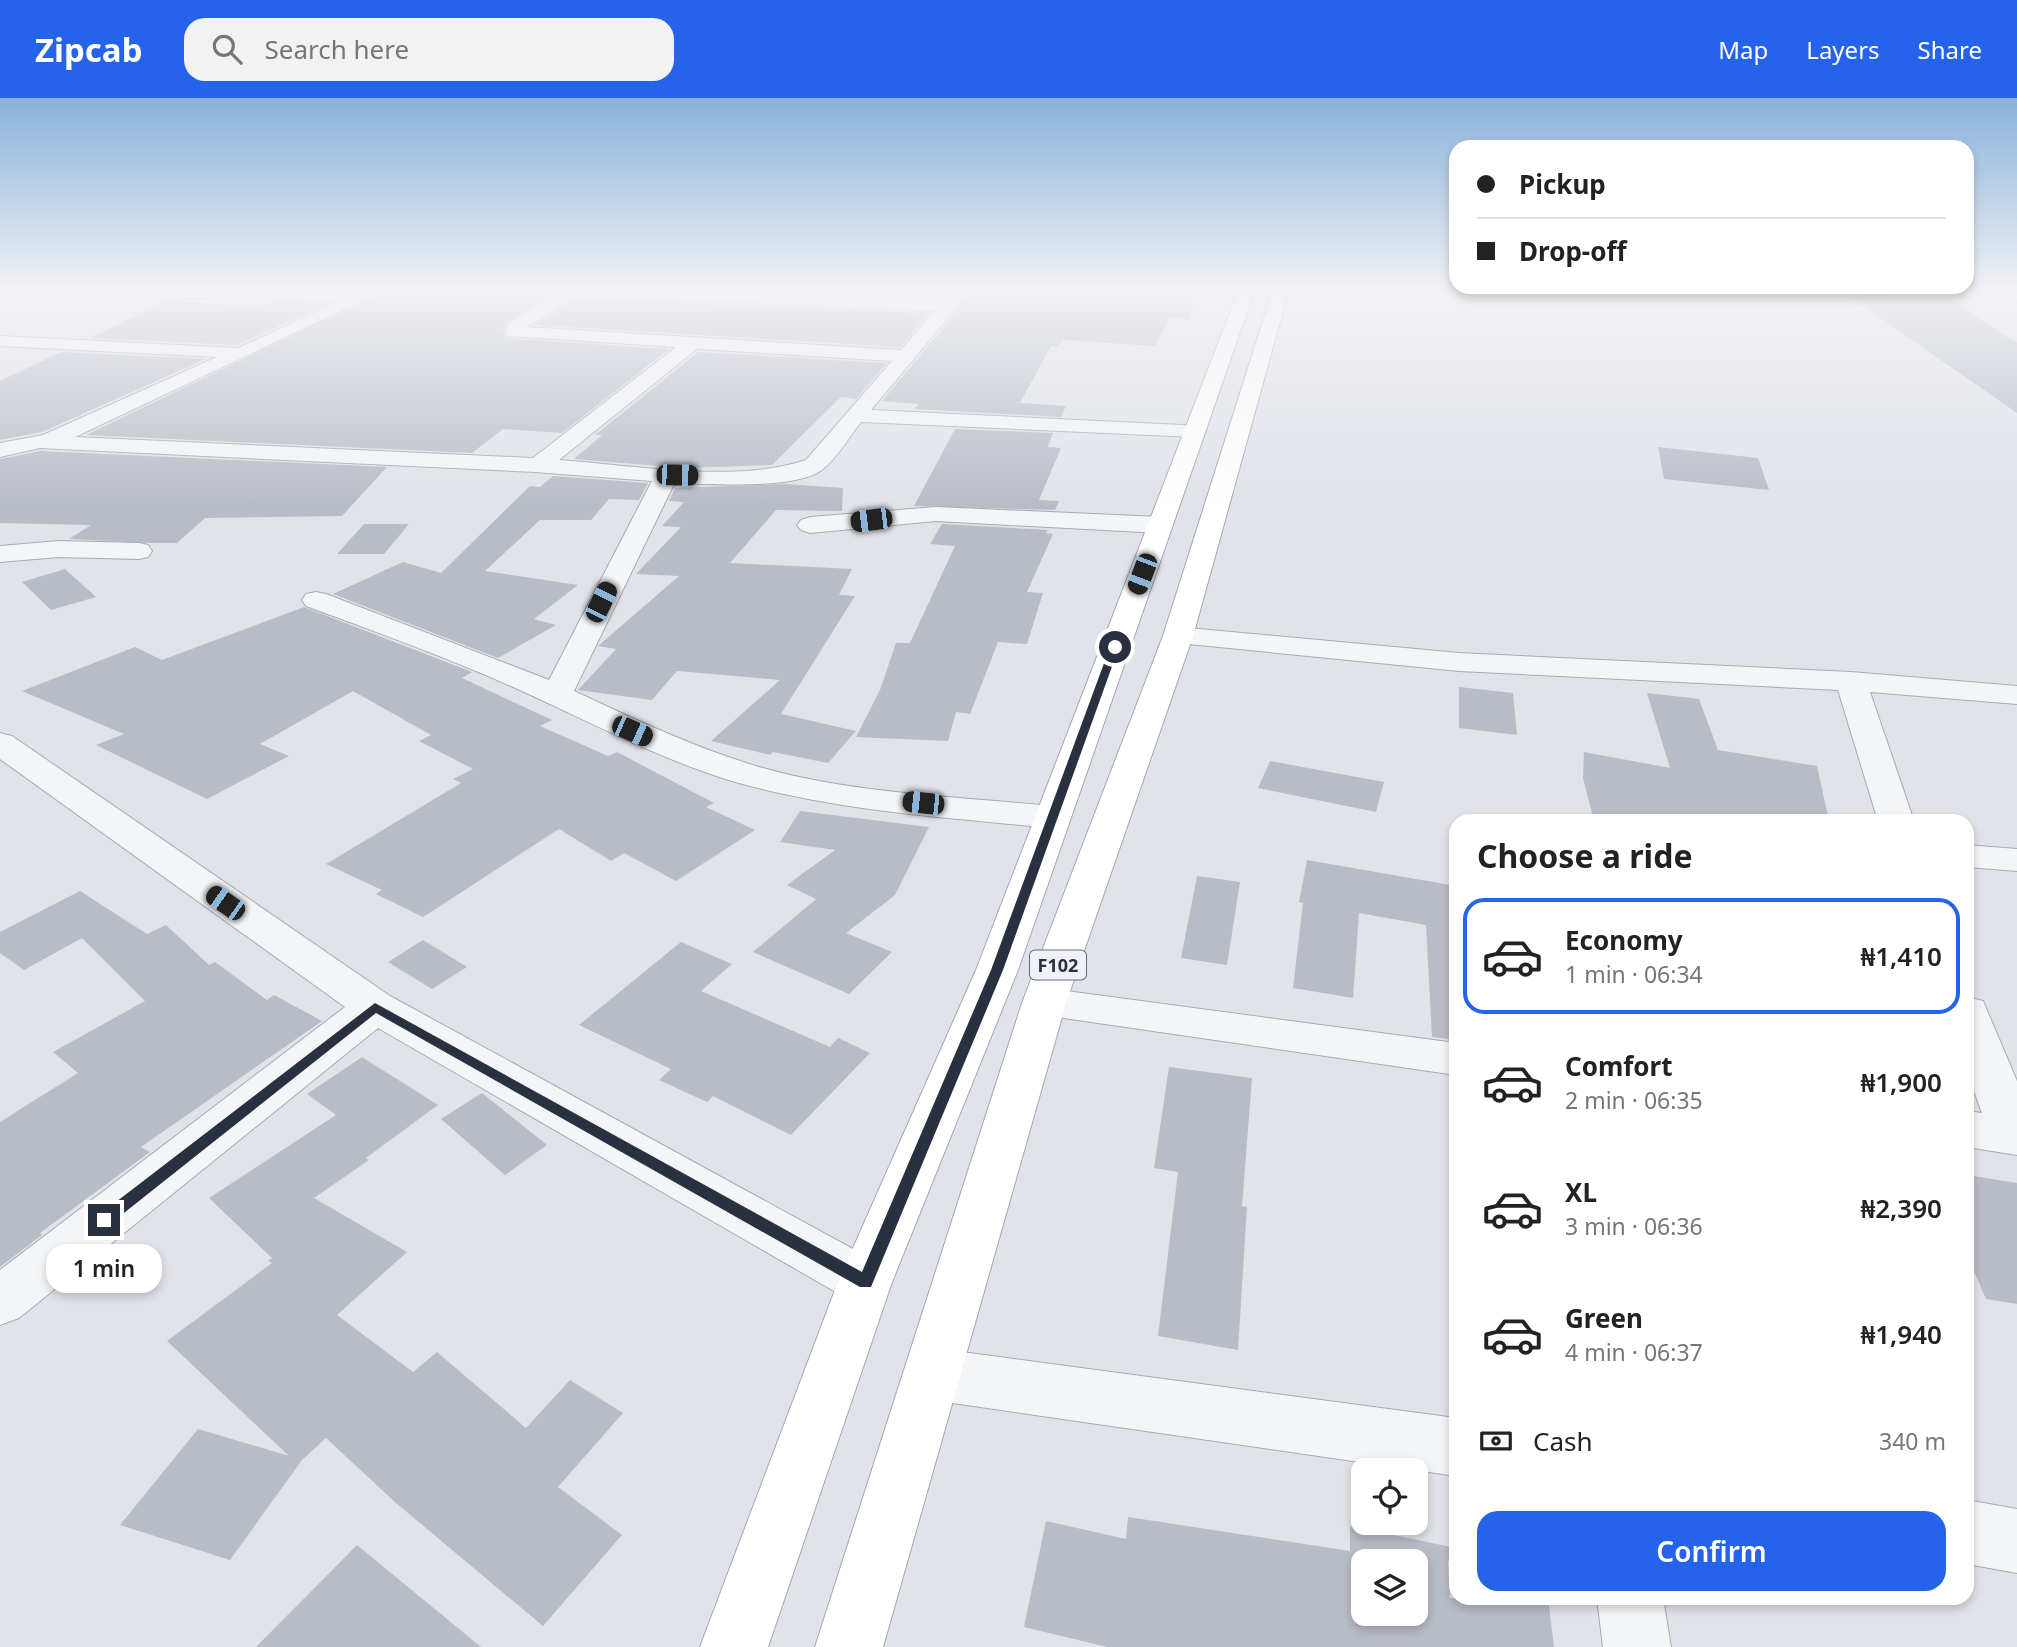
<!DOCTYPE html>
<meta charset="utf-8">
<style>
:root{--surface:#fff;--page:#f2f2f2;--text:#222;--muted:#767676;--line:#e0e0e0;--accent:#2563eb}
body{margin:0;font-family:"Noto Sans",sans-serif;background:var(--page);color:var(--text);height:100vh;display:flex;flex-direction:column;font-size:26px;white-space:nowrap}
*{box-sizing:border-box;margin:0}
p{font-size:23px;color:var(--muted)}
.icon{flex:none;width:38px;height:38px;fill:none;stroke:currentColor;stroke-width:2;stroke-linecap:round;stroke-linejoin:round}
.map{position:relative;flex:1;overflow:hidden}
.sheet{position:absolute;left:1449px;top:716px;width:525px;height:791px;display:flex;flex-direction:column;background:var(--surface);border-radius:21px;box-shadow:0 4px 10px #0003}
.sheet>*{flex:none}
.banner{position:absolute;left:1449px;top:42px;width:525px;height:154px;border-radius:21px;box-shadow:0 4px 10px #0003;display:grid;align-content:center;height:154px;padding:0 28px;background:var(--surface)}
.controls{position:absolute;left:1351px;top:1360px;display:grid;gap:14px}
.controls a{display:grid;place-items:center;width:77px;height:77px;border-radius:14px;background:var(--surface);box-shadow:0 4px 10px #0003;font-size:35px}
.end{position:absolute;width:32px;height:32px;margin:-16px;border:9px solid #293040;background:#fff;box-shadow:0 0 0 4px #fff}
.from{border-radius:50%}
.bubble{position:absolute;height:49px;border-radius:21px;background:var(--surface);box-shadow:0 4px 10px #0003;font-size:23px;font-weight:600;line-height:49px;text-align:center}
.car{position:absolute;width:21px;height:42px;margin:-21px -10px;border-radius:9px;box-shadow:0 0 5px 2px #0007;background:linear-gradient(#222 24%,#8ab4d8 0 40%,#222 0 76%,#8ab4d8 0 86%,#222 0)}
.banner b{display:flex;align-items:center;gap:24px;height:66px;font-size:26px}
.banner b+b{border-top:2px solid var(--line)}
.banner i{width:18px;height:18px;background:var(--text)}
ul{padding:0;list-style:none}
li{display:flex;align-items:center;gap:21px;height:116px;margin:0 14px 10px;padding:0 14px;border:4px solid transparent;border-radius:21px}
li div{flex:1}
li b{display:block;font-size:26px}
li em{font-style:normal;font-weight:600}
li.on{border-color:var(--accent)}
li>.icon{width:63px;height:63px;stroke-width:1.5}
h2{padding:0 28px;font-size:32px;line-height:84px}
.pay{display:flex;align-items:center;gap:18px;height:77px;padding:0 28px;font-size:26px}
.pay p{margin-inline-start:auto}
.primary-button{display:flex;gap:14px;margin-top:auto;padding:14px 28px}
.primary-button a{flex:1;height:80px;border-radius:21px;background:var(--accent);color:#fff;font-size:28px;font-weight:600;line-height:80px;text-align:center}
header{display:flex;align-items:center;gap:42px;box-sizing:border-box;height:98px;padding:0 35px;background:var(--accent);color:#fff}
header strong{font-size:33px}
nav{display:flex;gap:38px;margin-inline-start:auto;font-size:24px}
.search{width:490px;height:63px;background:var(--page);display:flex;align-items:center;gap:18px;box-sizing:border-box;padding:0 24px;border-radius:21px;color:var(--muted);font-size:26px}
.map>svg:first-child{display:block}
</style>
<header>
<strong>Zipcab</strong>
<div class="search"><svg class="icon" aria-label="search" viewBox="0 0 24 24"><circle cx="10" cy="10" r="6"/><path d="M15 15l6 6"/></svg>Search here</div>
<nav><a>Map</a><a>Layers</a><a>Share</a></nav>
</header>
<div class="map">
<svg width="2017" height="1549" viewBox="0 0 2017 1549">
<rect width="100%" height="100%" fill="#e1e3e9"/>
<!-- building -->
<path fill="#b8bcc6" fill-rule="evenodd" d="M389 191H560L507 224 503 233 506 240 669 251 562 335 503 331 472 355 86 337Z
M828 191H948L940 201 828 196Z
M970 191H1195L1190 221 1170 220 1155 248 1063 242 1057 249 1051 248 1020 305 1066 308 1061 319 914 311 919 306 882 303 944 229Z
M1846 196 1947 199 2017 245V315Z
M577 200 685 205 929 215 900 249 535 227Z
M167 203 255 208 279 203 327 206 237 247 90 240Z
M61 254 206 261 42 334 0 342V283Z
M698 254 887 265 856 301 841 299 772 367 683 370 574 361 602 337H595Z
M955 331 1053 335 1048 349 1061 350 1039 402 1059 403 1055 412 914 408Z
M1658 349 1758 360 1769 392 1664 381Z
M40 353 387 369 342 418 205 420 177 445H150L69 441 91 427 0 425V361Z
M553 378 648 385 639 402 609 401 591 422H540L485 473 578 487 534 521 556 527 498 560 333 496 403 464 441 475 530 388 540 389Z
M786 386 843 390 842 413 776 412 730 465 852 471 839 497 855 498 781 616 856 633 828 665 773 654 770 657 711 643 780 582 677 573 652 602 578 592 616 551 598 548 679 478 636 476 681 429 662 428 684 404 669 403 675 390Z
M364 426H409L384 456H337Z
M942 426 1048 432 1046 435 1053 436 1027 494 1043 495 1027 546 998 544 970 616 956 614 948 643 856 639 880 592 896 545H910L955 448 930 446Z
M65 471 96 499 51 512 22 484Z
M304 509 472 574 462 580 552 622 540 628 608 658 617 654 714 705 706 709 755 732 676 783 624 755 611 763 559 731 423 819 376 796 382 792 326 766 461 685 453 681 473 671 419 643 431 637 353 593 260 646 289 658 207 701 96 647 124 636 22 593 135 549 162 562Z
M1459 589 1513 595 1517 637 1459 630Z
M1647 595 1699 601 1718 652 1817 668 1829 723H1594L1583 680 1584 654 1670 670Z
M1270 663 1384 684 1376 714 1258 690Z
M800 713 929 729 895 797 846 835 892 854 849 896 753 854 816 801 787 787 835 752 780 744Z
M1307 762 1456 788V942L1432 939 1426 827 1359 815 1353 900 1293 890 1303 805 1299 804Z
M1197 778 1240 784 1227 867 1181 860Z
M80 793 147 836 166 827 209 867 215 864 267 902 274 897 322 923 141 1049 150 1054 40 1135 42 1137 0 1169V1024L78 975 53 954 145 903 82 840 24 872 0 855V834Z
M423 842 467 869 432 891 388 864Z
M681 844 732 866 701 893 830 949 838 940 870 955 791 1037 713 998 707 1004 659 982 671 971 579 927Z
M362 959 438 1007 366 1060 369 1062 314 1100 407 1154 337 1217 413 1274 437 1254 526 1330 570 1282 623 1315 558 1389 622 1437 543 1528 396 1405 326 1340 302 1362 230 1462 120 1427 198 1331 289 1358 167 1243 272 1165 268 1163 272 1160 209 1100 336 1017 307 996Z
M1169 969 1252 980 1242 1108 1247 1109 1238 1252 1158 1238 1178 1074 1154 1070Z
M482 995 547 1047 505 1077 441 1021Z
M1967 1077 2017 1085V1206L1986 1201 1967 1157Z
M1128 1419 1350 1453V1428L1456 1450V1463H1448L1450 1500H1548L1554 1549H1107L1024 1529 1046 1423 1126 1441ZM1363 1463H1416V1516H1363Z
M357 1447 481 1549H256Z"/>
<g fill="none" stroke-linecap="round" stroke-linejoin="round">
<!-- minor casing -->
<g stroke="#a6aab3" stroke-width="2">
<path id="minor" d="M279 191 356 195 367 191H387L75 339 533 360 676 249 508 238 505 234 508 226 564 191H647L941 204 951 191H967L942 227 871 312 1203 328 1206 333 1195 339 861 324C849 339 838 359 823 371 798 392 712 386 679 385L673 388 574 593C634 621 693 649 756 668 851 696 953 698 1051 708L1064 711 1069 719 1064 727 1051 730C944 719 835 713 732 683 656 660 585 621 513 589 446 559 376 534 306 508L302 502 306 496 316 494 326 496 549 582 652 383 535 374 40 350 0 359V345L43 337 217 259 0 248V238L238 250 338 204 273 200H127L119 195 125 191ZM576 197 934 213 901 252 527 229ZM697 251 892 263 806 362C734 386 633 367 559 362Z
M1946 191 2017 193V203L1954 196Z
M936 409 1160 419 1169 422 1173 427 1169 432 1160 435 936 423 810 435 801 432 797 427 801 422 810 419Z
M59 443 139 445 148 447 152 453 148 459 139 461 59 459 0 464V448Z
M1178 529 1459 555 1851 574 2017 588V606L1870 594 1914 723H1878L1838 592 1459 573 1168 544 1163 538 1168 532Z
M0 635 12 638 390 898 884 1168 892 1184 884 1200 865 1207 846 1200 378 930 19 1220 0 1227V1172L345 909 0 661Z
M1967 747 2017 751V773L1967 769Z
M1044 890 1456 945V977L1029 915 1022 905 1029 895Z
M1967 899 1983 903 2017 983V1057L1967 1049V1013L1982 1015 1967 974Z
M932 1250 1456 1320V1378L932 1302 912 1294 903 1276 912 1258Z
M1967 1402 2017 1411V1475L1967 1466Z
M1597 1500H1663L1671 1549H1603Z"/>
</g>
<!-- primary casing -->
<g stroke="#a0a7b5" stroke-width="2">
<path id="primary" d="M1239 191H1255L1018 872 892 1184 768 1549H700L838 1184 976 872Z
M1273 191H1289L1193 538 1066 905 883 1549H815L1022 905 1163 538Z"/>
</g>
<!-- minor -->
<use href="#minor" fill="#f3f5f7" fill-rule="evenodd"/>
<!-- primary -->
<use href="#primary" fill="#fff" fill-rule="evenodd"/>
</g>
<!-- sky -->
<linearGradient id="sky" x2="0" y2="1"><stop stop-color="#89b2db"/><stop offset="0.47" stop-color="#f2f2f5"/><stop offset="1" stop-color="#f2f2f5" stop-opacity="0"/></linearGradient>
<rect width="2017" height="407" fill="url(#sky)"/>
<!-- route -->
<path fill="#293040" d="M1115 546 1119 549 1003 872 871 1189H860L376 915 110 1126H99V1117L375 905 862 1174 991 872 1110 549Z"/>
<g text-anchor="middle" dominant-baseline="central" stroke-width="5" stroke-linejoin="round" paint-order="stroke">
<!-- shield labels -->
<rect fill="#f0f2f7" stroke="#656a77" stroke-width="2" x="1030" y="852.5" width="56" height="29" rx="5"/>
<g font-size="18" font-weight="bold" fill="#293040">
<text x="1058" y="867">F102</text>
</g>
</g>
</svg>
<div class="controls">
<a><svg class="icon" aria-label="locate" viewBox="0 0 24 24"><circle cx="12" cy="12" r="6"/><path d="M12 2v4M12 18v4M2 12h4M18 12h4"/></svg></a>
<a><svg class="icon" aria-label="layers" viewBox="0 0 24 24"><path d="M12 4l9 5-9 5-9-5zM3 14l9 5 9-5"/></svg></a>
</div>
<i class="end from" style="left:1115px;top:549px"></i>
<i class="end" style="left:104px;top:1122px"></i>
<div class="bubble" style="left:46px;top:1146px;width:116px">1 min</div>
<i class="car" style="left:677px;top:377px;rotate:91deg"></i>
<i class="car" style="left:871px;top:422px;rotate:263deg"></i>
<i class="car" style="left:1142px;top:476px;rotate:201deg"></i>
<i class="car" style="left:601px;top:504px;rotate:26deg"></i>
<i class="car" style="left:632px;top:633px;rotate:114deg"></i>
<i class="car" style="left:923px;top:705px;rotate:276deg"></i>
<i class="car" style="left:225px;top:805px;rotate:305deg"></i>
<div class="banner">
<b><i class="from"></i>Pickup</b>
<b><i></i>Drop-off</b>
</div>
<section class="sheet">
<h2>Choose a ride</h2>
<ul>
<li class="on"><svg class="icon" aria-label="car" viewBox="0 0 24 24"><path d="M5 17H2v-5l4-1 3-4h7l3 4 3 1v5h-3M9 17h6M6 11h13"/><circle cx="7" cy="17" r="2"/><circle cx="17" cy="17" r="2"/></svg><div><b>Economy</b><p>1 min · 06:34</p></div><em>₦1,410</em></li>
<li><svg class="icon" aria-label="car" viewBox="0 0 24 24"><path d="M5 17H2v-5l4-1 3-4h7l3 4 3 1v5h-3M9 17h6M6 11h13"/><circle cx="7" cy="17" r="2"/><circle cx="17" cy="17" r="2"/></svg><div><b>Comfort</b><p>2 min · 06:35</p></div><em>₦1,900</em></li>
<li><svg class="icon" aria-label="car" viewBox="0 0 24 24"><path d="M5 17H2v-5l4-1 3-4h7l3 4 3 1v5h-3M9 17h6M6 11h13"/><circle cx="7" cy="17" r="2"/><circle cx="17" cy="17" r="2"/></svg><div><b>XL</b><p>3 min · 06:36</p></div><em>₦2,390</em></li>
<li><svg class="icon" aria-label="car" viewBox="0 0 24 24"><path d="M5 17H2v-5l4-1 3-4h7l3 4 3 1v5h-3M9 17h6M6 11h13"/><circle cx="7" cy="17" r="2"/><circle cx="17" cy="17" r="2"/></svg><div><b>Green</b><p>4 min · 06:37</p></div><em>₦1,940</em></li>
</ul>
<div class="pay"><svg class="icon" aria-label="cash" viewBox="0 0 24 24"><path d="M3 7h18v10H3z"/><circle cx="12" cy="12" r="2"/></svg>Cash<p>340 m</p></div>
<div class="primary-button"><a>Confirm</a></div>
</section>
</div>
